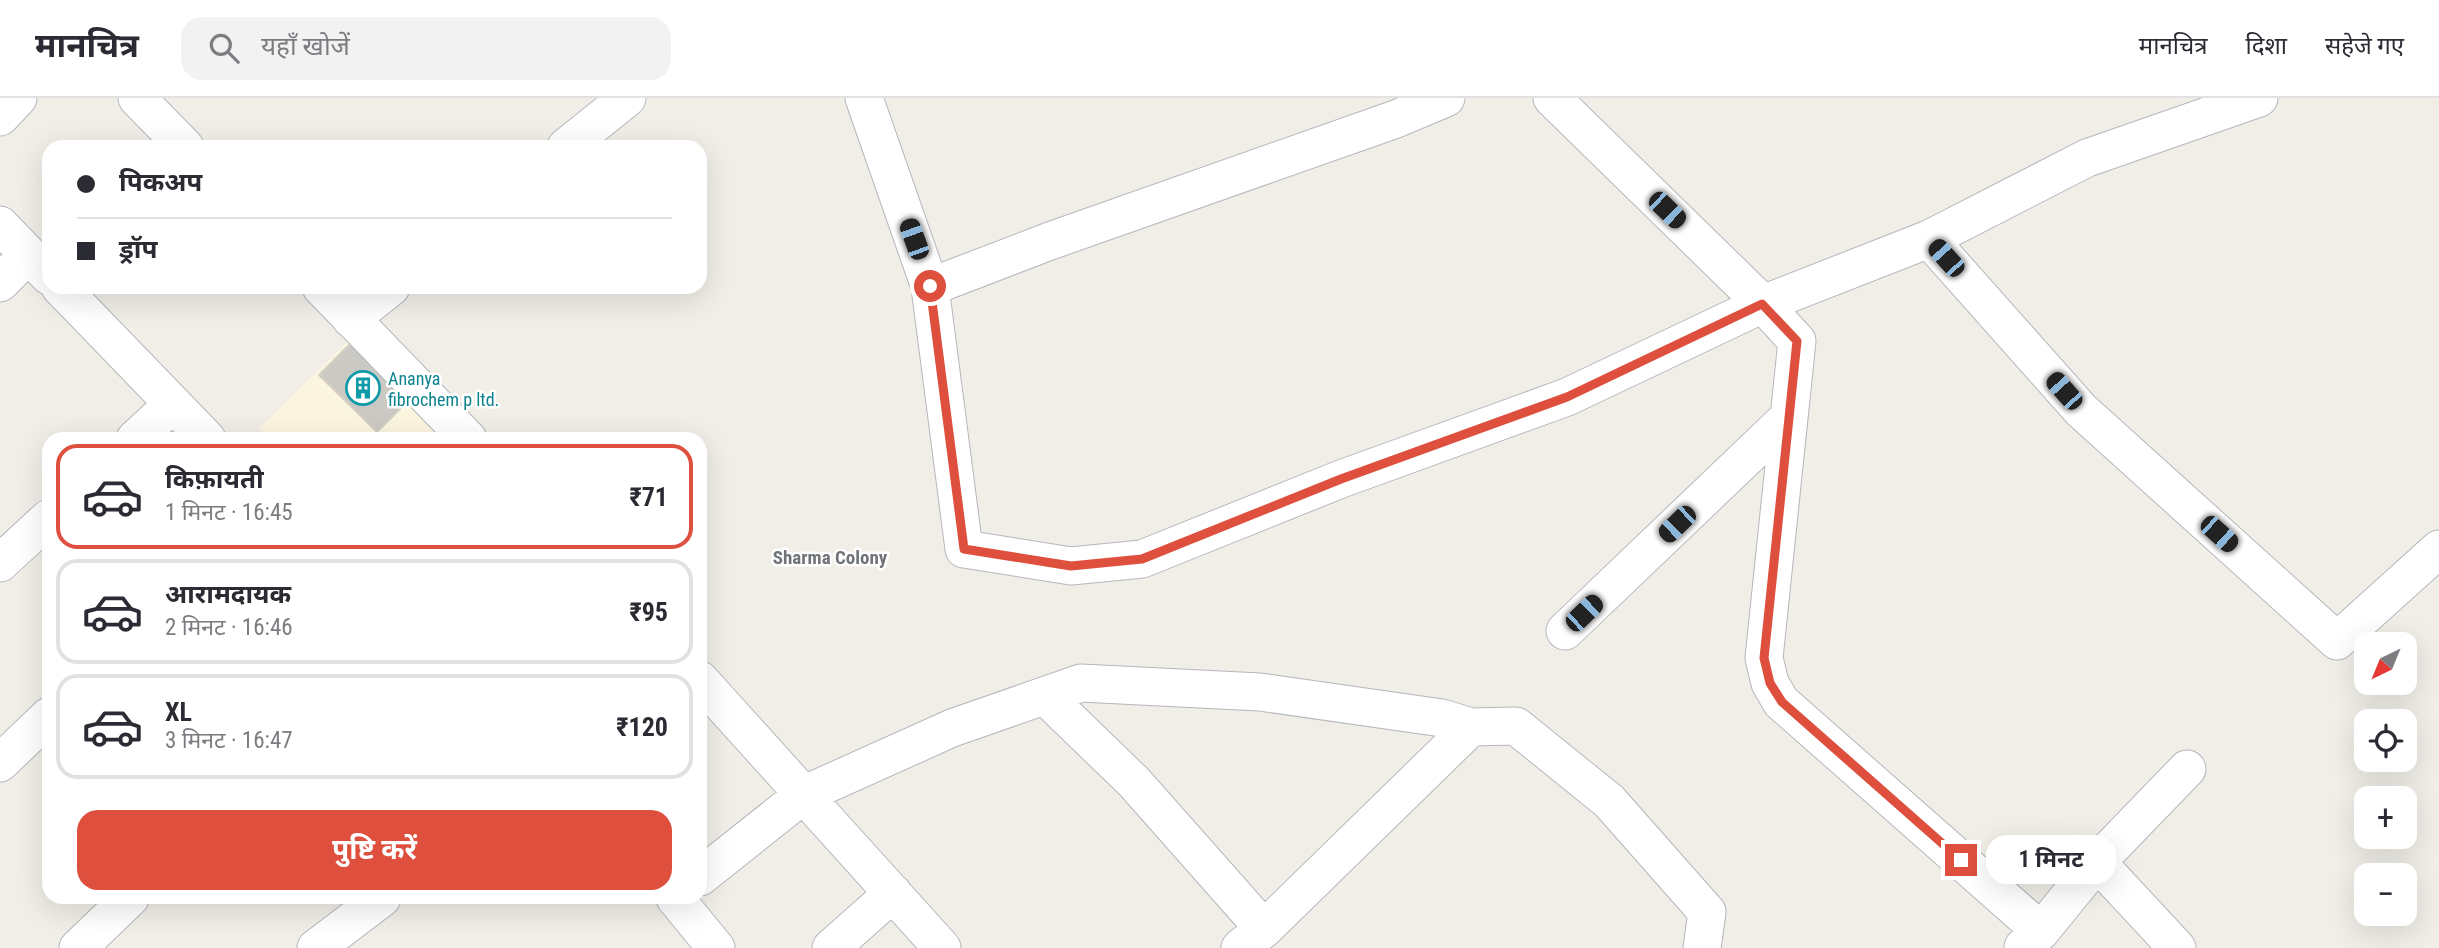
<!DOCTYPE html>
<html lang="hi">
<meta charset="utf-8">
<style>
:root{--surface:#fff;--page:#f2f2f3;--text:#2b2b33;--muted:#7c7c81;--line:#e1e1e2;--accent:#de4f3e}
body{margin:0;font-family:"Roboto Condensed","Noto Sans Devanagari",sans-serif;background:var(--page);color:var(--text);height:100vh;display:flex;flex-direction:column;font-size:26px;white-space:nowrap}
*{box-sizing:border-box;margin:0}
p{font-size:23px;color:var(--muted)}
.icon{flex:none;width:38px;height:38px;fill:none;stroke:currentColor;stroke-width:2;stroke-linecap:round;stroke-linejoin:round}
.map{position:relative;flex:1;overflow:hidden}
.sheet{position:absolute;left:42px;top:334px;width:665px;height:472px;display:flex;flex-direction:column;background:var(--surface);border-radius:21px;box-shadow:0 7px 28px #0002}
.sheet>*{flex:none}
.top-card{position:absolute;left:42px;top:42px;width:665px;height:154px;border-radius:21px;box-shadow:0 7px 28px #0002;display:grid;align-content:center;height:154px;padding:0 35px;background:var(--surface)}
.needle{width:46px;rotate:223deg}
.controls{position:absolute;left:2354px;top:534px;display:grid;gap:14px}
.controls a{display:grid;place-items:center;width:63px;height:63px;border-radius:14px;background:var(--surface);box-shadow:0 7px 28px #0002;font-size:35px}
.end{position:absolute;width:32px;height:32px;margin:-16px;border:9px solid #de4f3e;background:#fff;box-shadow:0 0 0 4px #fff}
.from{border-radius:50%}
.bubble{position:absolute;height:49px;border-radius:21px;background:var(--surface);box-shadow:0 7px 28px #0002;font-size:23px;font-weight:700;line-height:49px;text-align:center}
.car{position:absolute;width:21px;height:42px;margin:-21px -10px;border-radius:9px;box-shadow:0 0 5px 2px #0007;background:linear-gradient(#222 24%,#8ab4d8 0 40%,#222 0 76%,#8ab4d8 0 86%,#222 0)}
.top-card b{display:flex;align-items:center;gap:24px;height:66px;font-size:26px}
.top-card b+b{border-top:2px solid var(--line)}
.top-card i{width:18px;height:18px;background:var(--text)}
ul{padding:12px 0 0;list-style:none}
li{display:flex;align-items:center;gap:21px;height:105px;margin:0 14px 10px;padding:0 21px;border:4px solid var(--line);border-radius:21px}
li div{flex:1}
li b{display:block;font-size:26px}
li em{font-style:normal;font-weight:700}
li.active{border-color:var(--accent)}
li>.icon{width:63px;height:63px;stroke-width:1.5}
.primary-button{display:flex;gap:14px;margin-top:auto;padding:14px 35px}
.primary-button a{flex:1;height:80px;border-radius:21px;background:var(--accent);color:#fff;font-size:28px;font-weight:700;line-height:80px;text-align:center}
header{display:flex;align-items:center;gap:42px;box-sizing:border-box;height:98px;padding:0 35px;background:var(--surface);border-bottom:2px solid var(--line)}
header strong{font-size:33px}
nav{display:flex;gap:38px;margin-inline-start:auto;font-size:24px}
.search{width:490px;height:63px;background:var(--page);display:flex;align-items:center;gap:18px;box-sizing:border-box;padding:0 24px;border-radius:21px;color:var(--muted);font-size:26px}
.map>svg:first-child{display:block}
</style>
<header>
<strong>मानचित्र</strong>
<div class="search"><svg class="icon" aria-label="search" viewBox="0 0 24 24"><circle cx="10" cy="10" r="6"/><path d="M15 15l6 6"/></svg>यहाँ खोजें</div>
<nav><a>मानचित्र</a><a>दिशा</a><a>सहेजे गए</a></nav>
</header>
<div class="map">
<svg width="2439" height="850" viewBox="0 0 2439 850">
<rect width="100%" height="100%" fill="#f0eee7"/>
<!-- commercial -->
<path fill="#fcf6e0" d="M353 238 456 341H269L259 331Z"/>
<!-- building -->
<path fill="#cbc9c4" stroke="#d4d0c6" stroke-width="2" d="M350 246 407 304 377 334 319 277Z"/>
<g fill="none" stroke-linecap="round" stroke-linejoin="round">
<!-- street casing -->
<g stroke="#b4b7bb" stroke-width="39">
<path id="street" d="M137 0 185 49
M864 0 930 189 964 451 1071 468 1142 461 1341 381 1567 299 1763 206 1929 141 2081 312 2337 543 2439 451
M1552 0 1763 206 1797 243 1764 560 1770 585 1781 604 2041 833
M0 19 18 0
M566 49 627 0
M0 127 49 178
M1929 141 2087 60 2259 0
M0 185 28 157
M60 189 207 341
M321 189 468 341
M930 189 1050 143 1396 21 1446 0
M351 221 391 189
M135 341 173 306
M0 465 49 420
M1565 533 1789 319
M700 582 942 850
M1045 598 1134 684 1264 831
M0 665 49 618
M2097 764 2177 850
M700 779 803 697 952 630 1081 585 1260 594 1442 620 1471 629
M675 800 716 850
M2023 849 2041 833 2097 764 2187 671
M78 850 130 800
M316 850 382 800
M831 850 893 795
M1240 850 1264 831 1471 629 1516 628 1609 703 1707 814 1702 850"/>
</g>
<!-- street -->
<use href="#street" stroke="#fff" stroke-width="37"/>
</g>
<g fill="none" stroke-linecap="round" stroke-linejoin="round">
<!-- route -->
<path stroke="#de4f3e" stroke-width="9" d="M930 188 964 451 1071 468 1142 461 1341 381 1567 299 1762 206 1797 243 1764 560 1770 585 1782 604 1961 762"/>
</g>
<!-- icons -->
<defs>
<g id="building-ring" transform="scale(1.75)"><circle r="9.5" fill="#fff" stroke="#0f9aa8" stroke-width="1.5"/><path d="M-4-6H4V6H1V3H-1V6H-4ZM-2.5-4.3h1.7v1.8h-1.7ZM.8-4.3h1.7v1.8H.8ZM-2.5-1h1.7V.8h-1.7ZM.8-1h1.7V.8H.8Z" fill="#0f9aa8"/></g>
</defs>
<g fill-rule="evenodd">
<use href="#building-ring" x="363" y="290"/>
</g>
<g text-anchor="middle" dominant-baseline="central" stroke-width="5" stroke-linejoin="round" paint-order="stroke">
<!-- culture labels -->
<g font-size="18" fill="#0d838f" stroke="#fff" text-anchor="start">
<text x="388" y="280">Ananya<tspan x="388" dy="21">fibrochem p ltd.</tspan></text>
</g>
<!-- neighbourhood labels -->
<g font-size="19" font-weight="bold" fill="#707478" stroke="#fff">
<text x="830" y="459">Sharma Colony</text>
</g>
</g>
</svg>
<div class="controls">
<a><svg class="needle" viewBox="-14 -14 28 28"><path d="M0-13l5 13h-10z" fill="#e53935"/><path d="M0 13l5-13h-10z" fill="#7c7c81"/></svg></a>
<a><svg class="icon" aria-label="locate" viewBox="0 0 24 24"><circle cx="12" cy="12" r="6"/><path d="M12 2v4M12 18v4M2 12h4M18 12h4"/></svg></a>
<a>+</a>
<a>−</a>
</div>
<i class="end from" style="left:930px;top:188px"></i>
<i class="end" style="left:1961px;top:762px"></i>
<div class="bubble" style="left:1986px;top:737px;width:130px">1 मिनट</div>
<i class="car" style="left:1667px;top:112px;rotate:134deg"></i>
<i class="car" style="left:914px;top:141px;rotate:340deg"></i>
<i class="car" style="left:1946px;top:160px;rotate:318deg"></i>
<i class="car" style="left:2064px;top:293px;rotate:318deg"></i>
<i class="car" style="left:1677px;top:426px;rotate:226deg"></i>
<i class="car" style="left:2219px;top:436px;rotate:132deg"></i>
<i class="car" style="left:1584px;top:515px;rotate:46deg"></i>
<div class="top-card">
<b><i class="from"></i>पिकअप</b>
<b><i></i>ड्रॉप</b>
</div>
<section class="sheet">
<ul>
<li class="active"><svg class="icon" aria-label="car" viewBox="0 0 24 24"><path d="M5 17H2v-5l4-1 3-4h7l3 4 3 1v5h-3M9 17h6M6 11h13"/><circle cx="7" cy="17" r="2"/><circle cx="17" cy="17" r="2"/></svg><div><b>किफ़ायती</b><p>1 मिनट · 16:45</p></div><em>₹71</em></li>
<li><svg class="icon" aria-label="car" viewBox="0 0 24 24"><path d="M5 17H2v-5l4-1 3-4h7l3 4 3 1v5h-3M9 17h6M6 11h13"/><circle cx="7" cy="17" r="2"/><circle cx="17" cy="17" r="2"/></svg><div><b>आरामदायक</b><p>2 मिनट · 16:46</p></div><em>₹95</em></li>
<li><svg class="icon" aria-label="car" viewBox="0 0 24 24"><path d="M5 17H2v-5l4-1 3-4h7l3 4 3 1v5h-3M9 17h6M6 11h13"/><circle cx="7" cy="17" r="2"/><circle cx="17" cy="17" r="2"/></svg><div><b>XL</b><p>3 मिनट · 16:47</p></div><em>₹120</em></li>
</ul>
<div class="primary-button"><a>पुष्टि करें</a></div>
</section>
</div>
